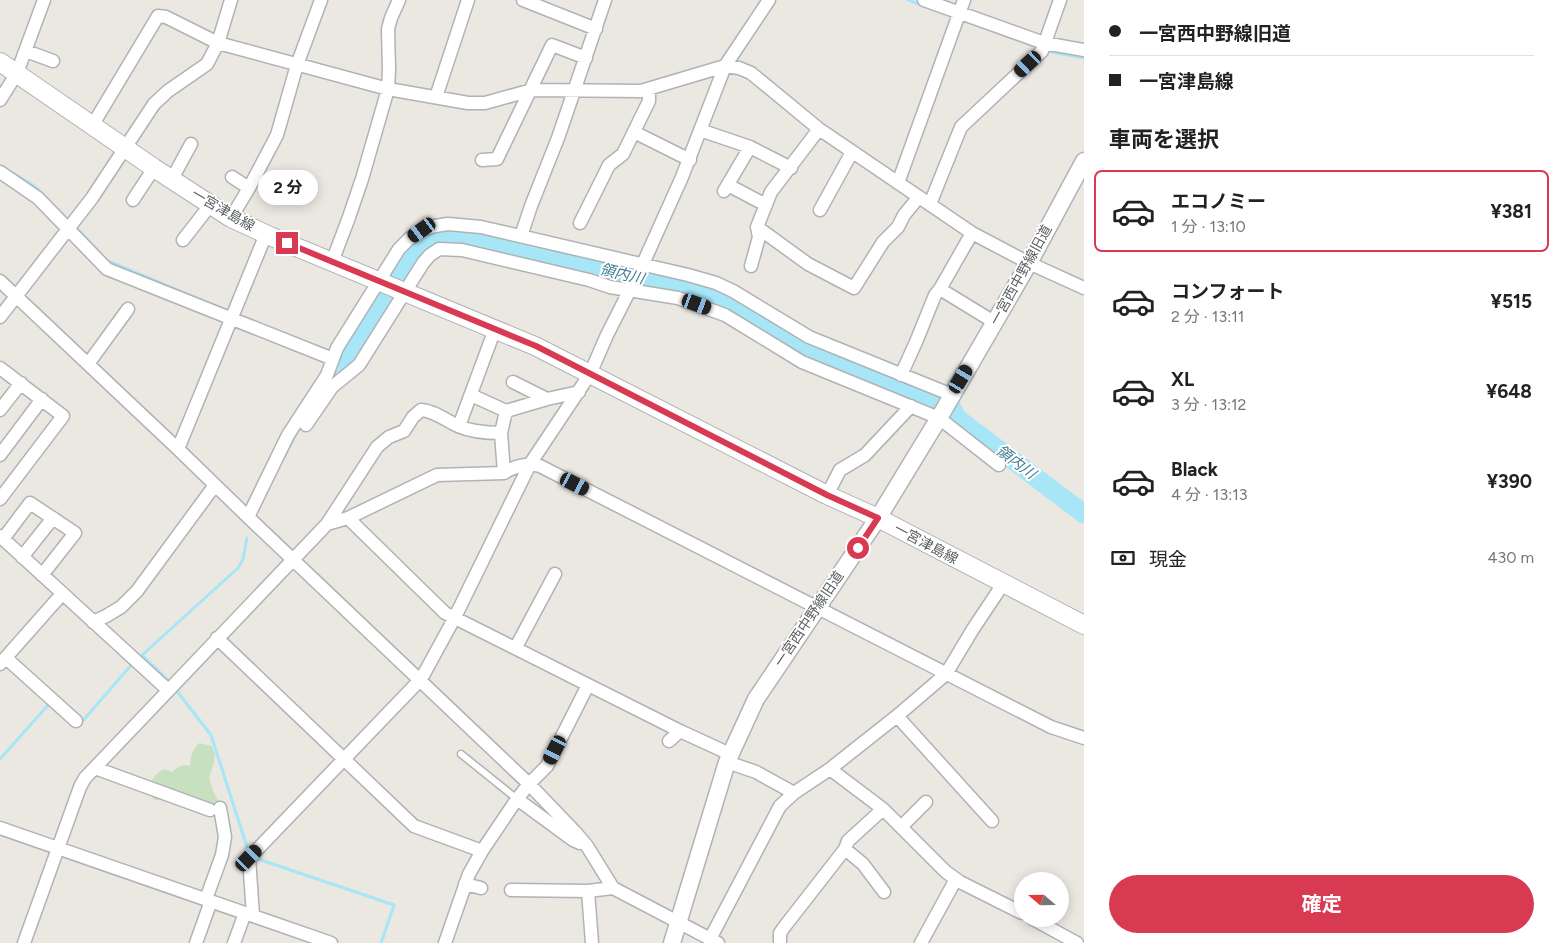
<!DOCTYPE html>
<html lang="ja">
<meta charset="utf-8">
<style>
:root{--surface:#fff;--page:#f2f2f2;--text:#222;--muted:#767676;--line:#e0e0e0;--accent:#d83a52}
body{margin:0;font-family:Figtree,"Noto Sans JP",sans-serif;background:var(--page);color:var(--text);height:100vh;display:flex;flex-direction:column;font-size:19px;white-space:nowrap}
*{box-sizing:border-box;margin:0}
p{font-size:16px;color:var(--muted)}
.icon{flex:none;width:28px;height:28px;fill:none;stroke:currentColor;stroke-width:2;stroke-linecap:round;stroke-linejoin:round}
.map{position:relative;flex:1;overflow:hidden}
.drawer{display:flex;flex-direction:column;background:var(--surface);width:475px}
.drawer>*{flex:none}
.guide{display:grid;align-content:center;height:110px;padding:0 25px;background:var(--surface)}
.needle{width:32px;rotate:290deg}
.fabs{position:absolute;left:1014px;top:872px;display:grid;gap:10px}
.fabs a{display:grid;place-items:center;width:55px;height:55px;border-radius:50%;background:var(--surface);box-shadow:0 2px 12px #0003;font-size:25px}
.end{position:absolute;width:22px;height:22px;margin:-11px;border:6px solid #d83a52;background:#fff;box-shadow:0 0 0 2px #fff}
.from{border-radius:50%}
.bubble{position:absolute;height:35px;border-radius:18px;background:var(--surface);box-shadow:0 2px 12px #0003;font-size:16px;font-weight:700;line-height:35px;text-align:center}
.car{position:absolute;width:15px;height:30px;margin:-15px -8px;border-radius:6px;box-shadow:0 0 4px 1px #0007;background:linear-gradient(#222 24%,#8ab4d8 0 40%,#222 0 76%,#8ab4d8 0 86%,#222 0)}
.guide b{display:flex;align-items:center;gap:18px;height:48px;font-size:19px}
.guide b+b{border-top:1px solid var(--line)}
.guide i{width:12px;height:12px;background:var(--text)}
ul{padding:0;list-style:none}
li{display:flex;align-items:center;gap:15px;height:82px;margin:0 10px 8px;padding:0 15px;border:2px solid transparent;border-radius:8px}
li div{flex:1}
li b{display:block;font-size:19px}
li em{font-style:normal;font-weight:700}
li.current{border-color:var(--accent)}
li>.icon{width:45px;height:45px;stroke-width:1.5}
h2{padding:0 25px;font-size:22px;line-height:60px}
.pay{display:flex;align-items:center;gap:12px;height:55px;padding:0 25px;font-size:19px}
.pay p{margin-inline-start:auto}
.button{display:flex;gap:10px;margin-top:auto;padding:10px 25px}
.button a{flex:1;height:58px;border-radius:30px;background:var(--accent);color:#fff;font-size:20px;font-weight:700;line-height:58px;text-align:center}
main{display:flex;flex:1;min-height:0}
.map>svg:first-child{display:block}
</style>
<main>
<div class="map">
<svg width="1084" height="943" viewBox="0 0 1084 943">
<rect width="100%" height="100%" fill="#ebe7e1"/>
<!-- green -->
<path fill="#c7e1c0" d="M199 743 212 746 215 755 213 766 209 778 214 793 220 804 214 814 167 800H154L148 791C150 781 154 774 164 769L172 772C178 767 182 764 190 766 191 756 192 750 199 743Z"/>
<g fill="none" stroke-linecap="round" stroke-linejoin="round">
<!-- stream -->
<path stroke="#a6e6f7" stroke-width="3" d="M908 0 924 6
M1026 43 1037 47
M1051 52 1084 58
M9 171 33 185 43 194
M56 208 68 220
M75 226 100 253
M106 260 208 303
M332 380 345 361 337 358
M283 459 299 429
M142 655 171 683
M141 656 238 568 243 559 247 538
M176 690 211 735 247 847
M80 724 133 663
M0 759 50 703 51 704
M258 859 394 905 381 943"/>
<!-- river -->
<path stroke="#a6e6f7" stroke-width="19" d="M345 361 419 250C437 238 447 236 468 238L713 296 796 347 900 389 917 391 940 400
M952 408 957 418 1084 514"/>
<!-- service casing -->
<g stroke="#afb3b6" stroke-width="9">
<path id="service" d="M461 754 517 799"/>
</g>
<!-- minor casing -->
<g stroke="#afb3b6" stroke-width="15">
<path id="minor" d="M523 0 596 29
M924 0 1044 43 1084 50
M26 51 53 61
M436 97 468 0
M0 100 17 73 44 0
M92 126 158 16 166 17 218 43 388 89 468 103H485L532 90 641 91 725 66 739 68 751 73 819 129 972 233 1029 263 1084 288
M819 129 771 192 757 227 808 264 854 288 883 242 898 227 904 215 918 198
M700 130 750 147 791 168
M634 132 690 160
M482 160 497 159 552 45 586 58
M0 172 38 198 107 269 333 359
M232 177 249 188
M172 179 191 144
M898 183 964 0
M728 185 766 205
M724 191 750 147
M133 200 154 168
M930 204 961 127 1042 51 1060 0
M820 210 852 152
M231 218 249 188 277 135 297 65 321 0
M580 223 609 165 623 154 649 101V89
M972 233 940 289 994 322
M521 236 531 206 558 138 605 0
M183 240 211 204
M332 262 348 220 362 179 388 89 389 70 388 29 391 18 399 0
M751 266 759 237 757 227
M0 281 178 449 248 517 529 784 576 833 587 846 613 888 718 943
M0 317 92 198 154 104 168 91 207 64 218 43 231 0
M88 364 128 309
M0 368 63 416 0 499
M901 375 916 342 935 295 940 289
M513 382 547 399
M471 395 506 411 547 399 579 392
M0 410 21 383
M306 425 332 387 359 365 423 263 430 255 439 249 462 250 589 280 610 287 678 298 725 315 802 362 939 418 999 465
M459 426 495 329
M178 449 266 234
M0 455 42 399
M504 473 501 433 506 411
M827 495 840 470 865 455 911 406
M248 517 288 435 327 375 337 348 399 249 409 239 422 230 435 226 448 224 481 227 688 275 716 283 733 291 809 337 952 395
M348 518 437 475 504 473C515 466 527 463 540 466L1051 727 1084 738
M327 524 377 447 389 437 404 431 413 417 421 410C434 411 446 420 458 426 472 432 486 433 501 433
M0 536 168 690
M3 539 30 503 75 533 42 575
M22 557 53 518
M93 622 106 616 121 607 137 591 215 485
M217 638 414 826 482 851
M516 647 555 574
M6 658 76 721
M0 664 62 594
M897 716 992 821
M669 741 680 731
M727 762 756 772 794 793
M95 768 210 810
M830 769 883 809 946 872 960 882 1022 913
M517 799 573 840 580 843
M883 809 848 841 845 849 863 864 884 892
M902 826 926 802
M0 828 331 943
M465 884 481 888
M511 890 588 891 613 888
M588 891 592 943
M206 899 222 855 225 837 220 808
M253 915 249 858 420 680 425 672 455 617 530 464 590 374 607 335 642 266 682 177 725 66 769 0
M1033 919 1077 943
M710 939 780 806 794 793 830 769 897 716 946 674 973 629 1003 584
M24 943 80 787 85 778 327 524 348 518 445 613 680 731 730 754
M196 943 211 901
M234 943 245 913
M445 943 469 874 482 851 517 799 529 784 547 766 588 685
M780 943V933L785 926 845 849
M921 943 956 879"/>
</g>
<!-- tertiary casing -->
<g stroke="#afb3b6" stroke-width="19">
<path id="tertiary" d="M672 943 727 762 756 699 878 518 939 418 1029 263 1084 161"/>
</g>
<!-- secondary casing -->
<g stroke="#aeb3b6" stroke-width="20">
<path id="secondary" d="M0 62 154 168 231 218 272 237 535 346 827 495 878 518 1084 625"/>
</g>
<!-- service -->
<use href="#service" stroke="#fff" stroke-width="6"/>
<!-- minor -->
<use href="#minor" stroke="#fff" stroke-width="12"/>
<!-- tertiary -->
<use href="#tertiary" stroke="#fff" stroke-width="16"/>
<!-- secondary -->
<use href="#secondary" stroke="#fff" stroke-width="18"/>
</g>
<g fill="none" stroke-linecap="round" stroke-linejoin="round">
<!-- route -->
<path stroke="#d83a52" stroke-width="6" d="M287 243 536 346 827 495 878 518 858 548"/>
</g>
<g text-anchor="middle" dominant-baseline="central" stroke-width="4" stroke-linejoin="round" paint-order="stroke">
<!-- street labels -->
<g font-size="14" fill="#5a5f61" stroke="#fff">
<text transform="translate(223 210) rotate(30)">一宮津島線</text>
<text transform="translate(1021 275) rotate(-61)">一宮西中野線旧道</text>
<text transform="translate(926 544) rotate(28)">一宮津島線</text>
<text transform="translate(809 619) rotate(-56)">一宮西中野線旧道</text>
</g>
<!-- water labels -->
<g font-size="15" font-style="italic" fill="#407d96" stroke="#fff">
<text transform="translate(622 274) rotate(13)">領内川</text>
<text transform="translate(1016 462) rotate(37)">領内川</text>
</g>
</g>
</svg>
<div class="fabs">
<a><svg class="needle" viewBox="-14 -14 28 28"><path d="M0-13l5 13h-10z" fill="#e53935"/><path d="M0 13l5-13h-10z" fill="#767676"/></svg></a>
</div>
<i class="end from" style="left:858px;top:548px"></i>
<i class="end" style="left:287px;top:243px"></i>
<div class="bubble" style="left:258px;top:170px;width:60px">2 分</div>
<i class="car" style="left:1028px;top:64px;rotate:227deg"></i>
<i class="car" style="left:422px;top:230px;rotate:234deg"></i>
<i class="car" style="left:697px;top:304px;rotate:110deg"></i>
<i class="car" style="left:961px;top:379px;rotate:31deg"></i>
<i class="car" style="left:575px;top:484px;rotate:117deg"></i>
<i class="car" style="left:555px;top:750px;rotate:207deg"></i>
<i class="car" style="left:249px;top:858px;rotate:44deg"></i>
</div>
<section class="drawer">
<div class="guide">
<b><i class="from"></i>一宮西中野線旧道</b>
<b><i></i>一宮津島線</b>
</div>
<h2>車両を選択</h2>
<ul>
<li class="current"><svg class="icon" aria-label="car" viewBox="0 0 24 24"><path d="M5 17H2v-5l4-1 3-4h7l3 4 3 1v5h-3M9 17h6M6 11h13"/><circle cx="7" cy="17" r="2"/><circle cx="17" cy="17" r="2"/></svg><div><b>エコノミー</b><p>1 分 · 13:10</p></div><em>¥381</em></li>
<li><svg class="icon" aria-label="car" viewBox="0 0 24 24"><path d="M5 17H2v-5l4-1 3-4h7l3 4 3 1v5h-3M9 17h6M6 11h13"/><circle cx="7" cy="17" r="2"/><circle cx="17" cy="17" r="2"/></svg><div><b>コンフォート</b><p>2 分 · 13:11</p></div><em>¥515</em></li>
<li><svg class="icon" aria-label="car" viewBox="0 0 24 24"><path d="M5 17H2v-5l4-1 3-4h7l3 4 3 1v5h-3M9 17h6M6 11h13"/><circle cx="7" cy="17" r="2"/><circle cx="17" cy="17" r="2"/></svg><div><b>XL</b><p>3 分 · 13:12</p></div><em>¥648</em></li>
<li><svg class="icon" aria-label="car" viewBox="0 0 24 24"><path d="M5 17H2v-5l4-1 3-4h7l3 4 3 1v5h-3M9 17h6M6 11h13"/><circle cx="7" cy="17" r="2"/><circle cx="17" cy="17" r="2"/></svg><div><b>Black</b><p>4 分 · 13:13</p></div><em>¥390</em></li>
</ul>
<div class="pay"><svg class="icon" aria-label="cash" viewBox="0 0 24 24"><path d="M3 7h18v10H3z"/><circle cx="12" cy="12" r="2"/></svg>現金<p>430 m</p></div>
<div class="button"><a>確定</a></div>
</section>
</main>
